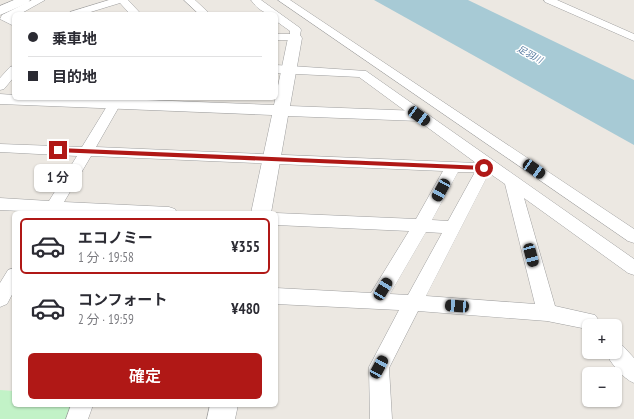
<!DOCTYPE html>
<html lang="ja">
<meta charset="utf-8">
<style>
:root{--surface:#fff;--page:#f2f2f3;--text:#2b2b33;--muted:#7c7c81;--line:#e1e1e2;--accent:#b01816}
body{margin:0;font-family:"PT Sans Narrow","Noto Sans JP",sans-serif;background:var(--page);color:var(--text);height:100vh;display:flex;flex-direction:column;font-size:15px;white-space:nowrap}
*{box-sizing:border-box;margin:0}
p{font-size:13px;color:var(--muted)}
.icon{flex:none;width:22px;height:22px;fill:none;stroke:currentColor;stroke-width:2;stroke-linecap:round;stroke-linejoin:round}
.map{position:relative;flex:1;overflow:hidden}
.sheet{position:absolute;left:12px;top:211px;width:266px;height:196px;display:flex;flex-direction:column;background:var(--surface);border-radius:6px;box-shadow:0 1px 3px #0004}
.sheet>*{flex:none}
.top-card{position:absolute;left:12px;top:12px;width:266px;height:88px;border-radius:6px;box-shadow:0 1px 3px #0004;display:grid;align-content:center;height:88px;padding:0 16px;background:var(--surface)}
.tools{position:absolute;left:582px;top:319px;display:grid;gap:8px}
.tools a{display:grid;place-items:center;width:40px;height:40px;border-radius:6px;background:var(--surface);box-shadow:0 1px 3px #0004;font-size:20px}
.end{position:absolute;width:18px;height:18px;margin:-9px;border:5px solid #b01816;background:#fff;box-shadow:0 0 0 2px #fff}
.from{border-radius:50%}
.bubble{position:absolute;height:28px;border-radius:6px;background:var(--surface);box-shadow:0 1px 3px #0004;font-size:13px;font-weight:600;line-height:28px;text-align:center}
.car{position:absolute;width:12px;height:24px;margin:-12px -6px;border-radius:5px;box-shadow:0 0 3px 1px #0007;background:linear-gradient(#222 24%,#8ab4d8 0 40%,#222 0 76%,#8ab4d8 0 86%,#222 0)}
.top-card b{display:flex;align-items:center;gap:14px;height:38px;font-size:15px}
.top-card b+b{border-top:1px solid var(--line)}
.top-card i{width:10px;height:10px;background:var(--text)}
ul{padding:7px 0 0;list-style:none}
li{display:flex;align-items:center;gap:12px;height:56px;margin:0 8px 6px;padding:0 8px;border:2px solid transparent;border-radius:6px}
li div{flex:1}
li b{display:block;font-size:15px}
li em{font-style:normal;font-weight:600}
li.selected{border-color:var(--accent)}
li>.icon{width:36px;height:36px;stroke-width:1.5}
.button{display:flex;gap:8px;margin-top:auto;padding:8px 16px}
.button a{flex:1;height:46px;border-radius:6px;background:var(--accent);color:#fff;font-size:16px;font-weight:600;line-height:46px;text-align:center}
.map>svg:first-child{display:block}
</style>
<div class="map">
<svg width="634" height="419" viewBox="0 0 634 419">
<rect width="100%" height="100%" fill="#ece8e2"/>
<!-- park -->
<path fill="#c2f2c7" d="M0 390 14 391V405H73L67 419H0Z"/>
<!-- water -->
<path fill="#a7cad5" d="M374 0H468L634 80V145Z"/>
<g fill="none" stroke-linecap="round" stroke-linejoin="round">
<!-- minor casing -->
<g stroke="#9f9f9f" stroke-width="1">
<path id="minor" d="M32 0H45L20 14H14V17L12 18 14 19V26L0 19 2 15Z
M109 0H128L141 14H130L120 3 84 14H69L70 12Z
M184 0H195L210 14H199Z
M251 0H261L300 28 301 30 299 40H276V34H290V31L276 21V14C265 14 258 10 251 0Z
M278 0H290L634 229V243L628 241Z
M544 0H557L634 34V41L545 2Z
M276 65 366 71 634 259V275L628 273 524 198 555 306 595 315 603 326H589V333L582 328 547 321 418 311 389 368 392 419H370L369 367 399 310 276 304V288L371 293 409 231 276 225V213L416 219 443 171 91 156 64 202 169 207 175 209 177 213H42L43 212 0 210V198L49 201 77 156 0 152V144L82 147 112 98H124L96 147 476 163 359 77 276 73ZM458 172H475L448 221 432 220ZM489 173 505 184 535 304 426 296ZM426 232 442 233 408 295 390 294Z
M14 66V77L4 89 0 90V78L10 67Z
M14 268V291L7 304 0 307V283L8 270Z
M615 342 622 345 634 358V383C622 378 611 363 605 352H615Z
M71 405H93L88 419H66Z"/>
</g>
<!-- tertiary casing -->
<g stroke="#9f9f9f" stroke-width="1">
<path id="tertiary" d="M14 0H30L28 3 0 15V6Z
M295 34 300 35 302 38 290 106 419 111 425 112 427 116 425 120 419 121 288 116 271 213H251L272 115 0 104V94L14 95V98H95L274 105 288 38 290 35Z
M210 405H238L235 419H207Z"/>
</g>
<!-- minor -->
<use href="#minor" fill="#fff" fill-rule="evenodd"/>
<!-- tertiary -->
<use href="#tertiary" fill="#fff" fill-rule="evenodd"/>
</g>
<!-- route -->
<path fill="#b01816" d="M58 148 484 166 487 168 484 170 56 152V149Z"/>
<g text-anchor="middle" dominant-baseline="central" stroke-width="3" stroke-linejoin="round" paint-order="stroke">
<!-- far-water labels -->
<g font-size="9" font-style="italic" fill="#53789f" stroke="#fff">
<text transform="translate(530 54) rotate(28)">足羽川</text>
</g>
</g>
</svg>
<div class="tools">
<a>+</a>
<a>−</a>
</div>
<i class="end from" style="left:484px;top:168px"></i>
<i class="end" style="left:58px;top:150px"></i>
<div class="bubble" style="left:34px;top:164px;width:48px">1 分</div>
<i class="car" style="left:419px;top:116px;rotate:126deg"></i>
<i class="car" style="left:534px;top:169px;rotate:124deg"></i>
<i class="car" style="left:441px;top:190px;rotate:209deg"></i>
<i class="car" style="left:531px;top:255px;rotate:165deg"></i>
<i class="car" style="left:383px;top:289px;rotate:31deg"></i>
<i class="car" style="left:457px;top:306px;rotate:274deg"></i>
<i class="car" style="left:379px;top:367px;rotate:28deg"></i>
<div class="top-card">
<b><i class="from"></i>乗車地</b>
<b><i></i>目的地</b>
</div>
<section class="sheet">
<ul>
<li class="selected"><svg class="icon" aria-label="car" viewBox="0 0 24 24"><path d="M5 17H2v-5l4-1 3-4h7l3 4 3 1v5h-3M9 17h6M6 11h13"/><circle cx="7" cy="17" r="2"/><circle cx="17" cy="17" r="2"/></svg><div><b>エコノミー</b><p>1 分 · 19:58</p></div><em>¥355</em></li>
<li><svg class="icon" aria-label="car" viewBox="0 0 24 24"><path d="M5 17H2v-5l4-1 3-4h7l3 4 3 1v5h-3M9 17h6M6 11h13"/><circle cx="7" cy="17" r="2"/><circle cx="17" cy="17" r="2"/></svg><div><b>コンフォート</b><p>2 分 · 19:59</p></div><em>¥480</em></li>
</ul>
<div class="button"><a>確定</a></div>
</section>
</div>
